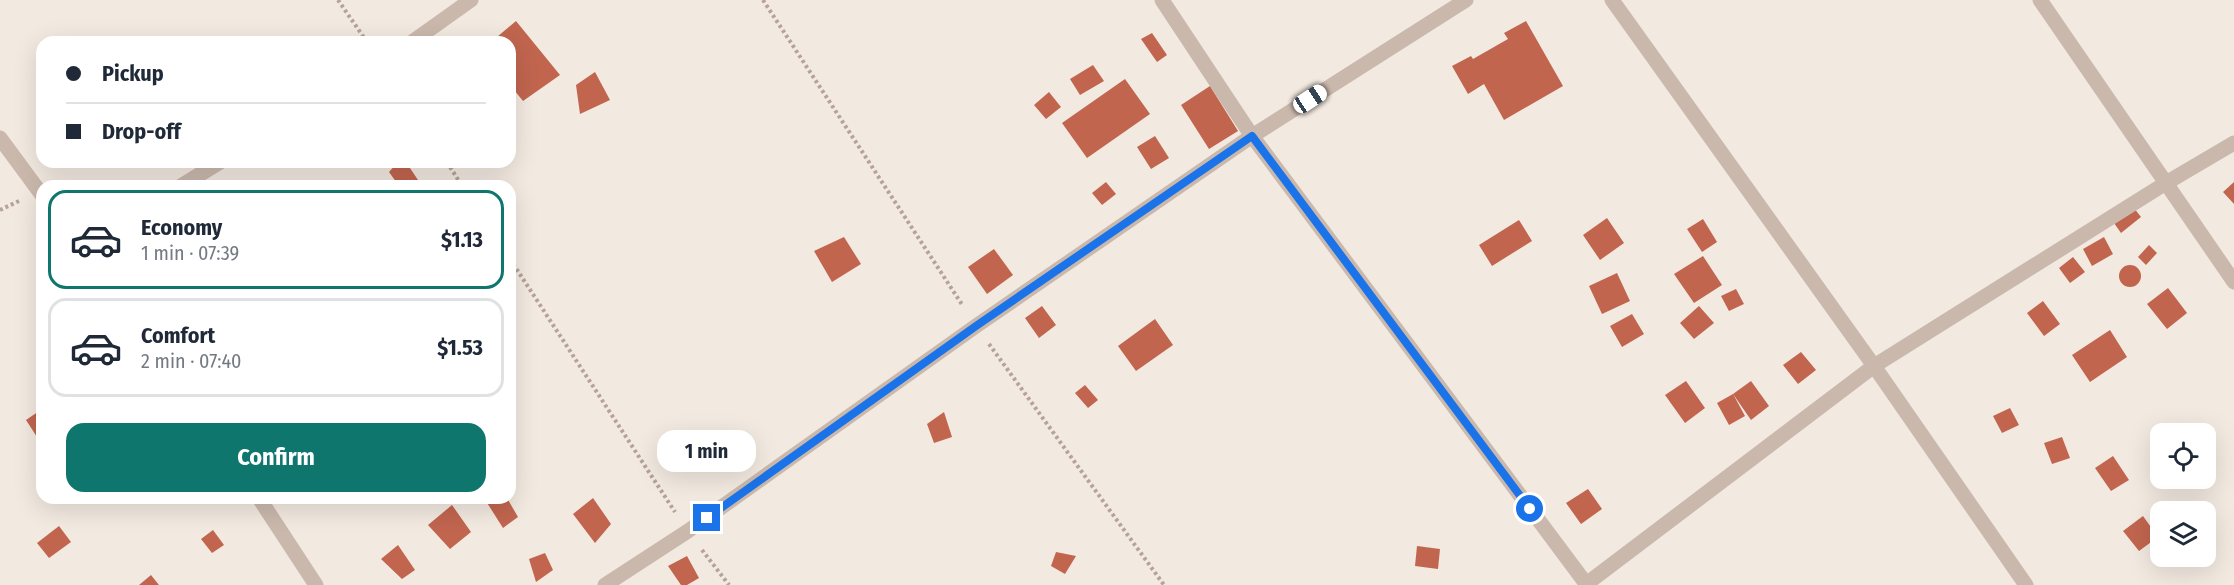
<!DOCTYPE html>
<meta charset="utf-8">
<style>
:root{--surface:#fff;--page:#f6f6f7;--text:#1f2937;--muted:#747a83;--line:#e0e1e3;--accent:#0f766e}
body{margin:0;font-family:"Fira Sans Condensed",sans-serif;background:var(--page);color:var(--text);height:100vh;display:flex;flex-direction:column;font-size:22px;white-space:nowrap}
*{box-sizing:border-box;margin:0}
p{font-size:20px;color:var(--muted)}
.icon{flex:none;width:33px;height:33px;fill:none;stroke:currentColor;stroke-width:2;stroke-linecap:round;stroke-linejoin:round}
.map{position:relative;flex:1;overflow:hidden}
.drawer{position:absolute;left:36px;top:180px;width:480px;height:324px;display:flex;flex-direction:column;background:var(--surface);border-radius:18px;box-shadow:0 6px 24px #0002}
.drawer>*{flex:none}
.guide{position:absolute;left:36px;top:36px;width:480px;height:132px;border-radius:18px;box-shadow:0 6px 24px #0002;display:grid;align-content:center;height:132px;padding:0 30px;background:var(--surface)}
.tools{position:absolute;left:2150px;top:423px;display:grid;gap:12px}
.tools a{display:grid;place-items:center;width:66px;height:66px;border-radius:12px;background:var(--surface);box-shadow:0 6px 24px #0002;font-size:30px}
.end{position:absolute;width:27px;height:27px;margin:-14px;border:8px solid #1a73e8;background:#fff;box-shadow:0 0 0 3px #fff}
.from{border-radius:50%}
.bubble{position:absolute;height:42px;border-radius:18px;background:var(--surface);box-shadow:0 6px 24px #0002;font-size:20px;font-weight:700;line-height:42px;text-align:center}
.car{position:absolute;width:18px;height:36px;margin:-18px -9px;border-radius:8px;box-shadow:0 0 4px 2px #0007;background:linear-gradient(#fff 24%,#345 0 40%,#fff 0 76%,#345 0 86%,#fff 0)}
.guide b{display:flex;align-items:center;gap:21px;height:57px;font-size:22px}
.guide b+b{border-top:2px solid var(--line)}
.guide i{width:15px;height:15px;background:var(--text)}
ul{padding:10px 0 0;list-style:none}
li{display:flex;align-items:center;gap:18px;height:99px;margin:0 12px 9px;padding:0 18px;border:3px solid var(--line);border-radius:18px}
li div{flex:1}
li b{display:block;font-size:22px}
li em{font-style:normal;font-weight:700}
li.selected{border-color:var(--accent)}
li>.icon{width:54px;height:54px;stroke-width:1.5}
.primary-button{display:flex;gap:12px;margin-top:auto;padding:12px 30px}
.primary-button a{flex:1;height:69px;border-radius:18px;background:var(--accent);color:#fff;font-size:24px;font-weight:700;line-height:69px;text-align:center}
.map>svg:first-child{display:block}
</style>
<div class="map">
<svg width="2234" height="585" viewBox="0 0 2234 585">
<rect width="100%" height="100%" fill="#f2e9e0"/>
<!-- building -->
<path fill="#c1654f" d="M516 21 560 75 523 101 510 85V42H491Z
M1526 21 1563 86 1504 120 1484 84 1468 94 1452 66 1471 56 1473 59 1508 39 1504 33Z
M1152 33 1167 55 1157 62 1141 39Z
M1093 65 1104 81 1080 95 1070 79Z
M595 72 610 100 580 114 576 85Z
M1125 79 1150 114 1087 158 1062 123Z
M1210 86 1238 131 1209 149 1181 105Z
M1049 92 1061 107 1046 119 1034 105Z
M1155 136 1169 158 1151 169 1137 147Z
M398 162H406L422 186H399L389 172Z
M1106 182 1116 194 1102 205 1092 193Z
M2234 182V204L2223 192Z
M2134 208 2141 217 2121 233 2114 223Z
M1607 218 1624 243 1600 260 1583 235Z
M1703 219 1717 242 1702 252 1687 229Z
M1519 220 1532 241 1492 266 1479 245Z
M844 237 861 264 832 282 814 251Z
M2104 237 2113 254 2092 266 2083 249Z
M2149 245 2157 253 2146 265 2138 257Z
M994 249 1013 275 987 294 968 267Z
M1703 256 1722 285 1694 303 1674 274Z
M2073 257 2085 272 2070 283 2059 268Z
M2119 276a11 11 0 1 1 22 0a11 11 0 1 1-22 0Z
M1617 273 1630 301 1602 314 1589 286Z
M2168 288 2187 313 2167 329 2147 304Z
M1736 289 1744 304 1729 311 1721 296Z
M2043 301 2060 324 2044 336 2027 313Z
M1042 306 1056 325 1039 338 1025 318Z
M1699 306 1714 323 1694 339 1680 323Z
M1632 314 1644 334 1622 347 1610 326Z
M1155 319 1173 345 1136 371 1118 346Z
M2110 330 2127 357 2090 382 2072 355Z
M1801 352 1816 370 1798 384 1783 365Z
M1686 381 1705 408 1685 423 1665 395Z
M1751 381 1769 406 1751 420 1733 394Z
M1085 385 1098 400 1088 408 1075 393Z
M1733 394 1745 416 1729 425 1717 403Z
M2010 408 2019 425 2002 433 1993 416Z
M42 409V434L37 437 26 420Z
M944 412 952 437 934 443 927 424Z
M2062 437 2070 458 2052 464 2044 443Z
M2113 456 2129 480 2111 491 2095 468Z
M1588 489 1602 509 1581 524 1566 503Z
M484 498H507L518 517 503 528Z
M593 498 611 524 595 543 573 514Z
M452 505 471 532 450 549 428 525Z
M2143 516 2158 537 2139 551 2123 531Z
M59 526 71 542 49 558 37 543Z
M213 530 224 545 212 553 201 539Z
M398 545 415 570 402 579 381 559Z
M1417 546 1440 549 1438 569 1415 566Z
M1056 552 1076 556 1065 574 1051 566Z
M545 553 553 570 536 582 529 559Z
M687 556 699 578 687 585H681L668 566Z
M151 575 159 585H139Z"/>
<g fill="none" stroke-linecap="round" stroke-linejoin="round">
<!-- path -->
<path stroke="#b6a296" stroke-width="4" stroke-dasharray="3 3" stroke-linecap="butt" d="M338 0 367 42
M763 0 963 306
M447 162 462 186
M0 210 19 201
M510 259 675 512
M989 344 1164 585
M702 550 729 585"/>
<!-- minor -->
<path stroke="#cab8ac" stroke-width="15" d="M1162 0 1252 136 1587 585
M1612 0 1874 366 2026 585
M2040 0 2234 282
M412 42 471 0
M0 138 42 195
M181 186 220 162
M259 498 316 585
M605 585 688 531 976 326 1252 136 1466 0
M1585 585 1874 366 2166 183 2234 143"/>
</g>
<g fill="none" stroke-linecap="round" stroke-linejoin="round">
<!-- route -->
<path stroke="#1a73e8" stroke-width="8" d="M707 518 976 326 1252 136 1530 509"/>
</g>
</svg>
<div class="tools">
<a><svg class="icon" aria-label="locate" viewBox="0 0 24 24"><circle cx="12" cy="12" r="6"/><path d="M12 2v4M12 18v4M2 12h4M18 12h4"/></svg></a>
<a><svg class="icon" aria-label="layers" viewBox="0 0 24 24"><path d="M12 4l9 5-9 5-9-5zM3 14l9 5 9-5"/></svg></a>
</div>
<i class="end from" style="left:1530px;top:509px"></i>
<i class="end" style="left:707px;top:518px"></i>
<div class="bubble" style="left:657px;top:430px;width:99px">1 min</div>
<i class="car" style="left:1310px;top:99px;rotate:57deg"></i>
<div class="guide">
<b><i class="from"></i>Pickup</b>
<b><i></i>Drop-off</b>
</div>
<section class="drawer">
<ul>
<li class="selected"><svg class="icon" aria-label="car" viewBox="0 0 24 24"><path d="M5 17H2v-5l4-1 3-4h7l3 4 3 1v5h-3M9 17h6M6 11h13"/><circle cx="7" cy="17" r="2"/><circle cx="17" cy="17" r="2"/></svg><div><b>Economy</b><p>1 min · 07:39</p></div><em>$1.13</em></li>
<li><svg class="icon" aria-label="car" viewBox="0 0 24 24"><path d="M5 17H2v-5l4-1 3-4h7l3 4 3 1v5h-3M9 17h6M6 11h13"/><circle cx="7" cy="17" r="2"/><circle cx="17" cy="17" r="2"/></svg><div><b>Comfort</b><p>2 min · 07:40</p></div><em>$1.53</em></li>
</ul>
<div class="primary-button"><a>Confirm</a></div>
</section>
</div>
